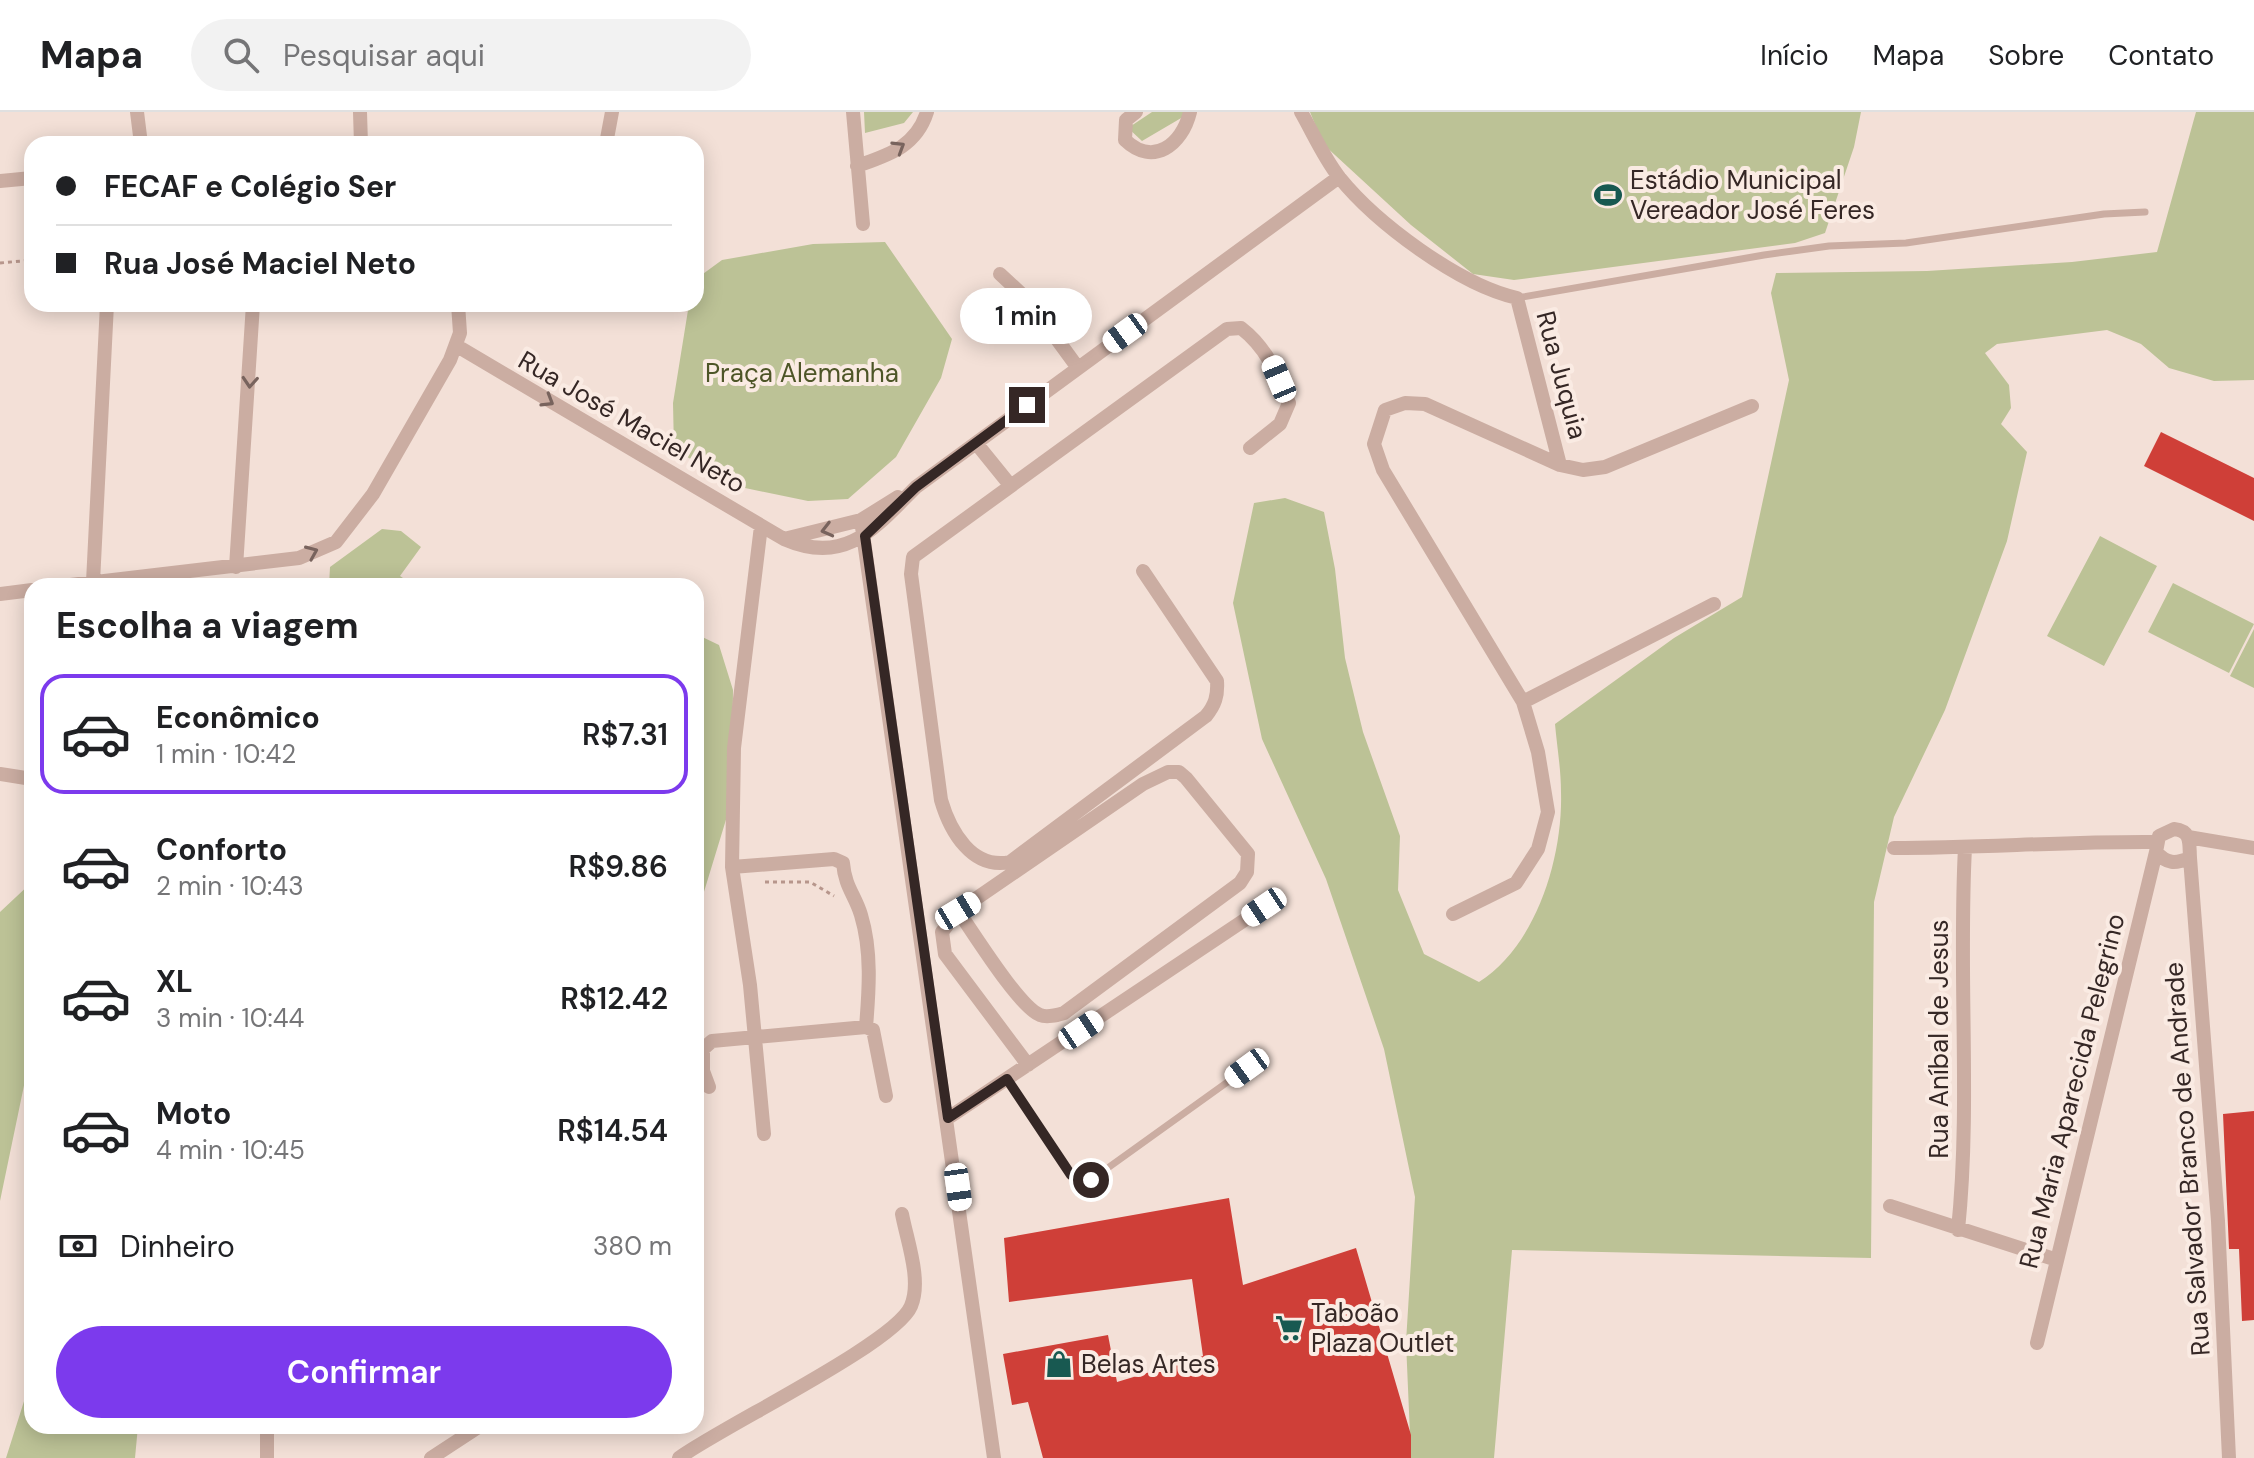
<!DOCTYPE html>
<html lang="pt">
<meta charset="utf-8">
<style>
:root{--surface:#fff;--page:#f2f2f2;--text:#202124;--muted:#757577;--line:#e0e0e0;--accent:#7c3aed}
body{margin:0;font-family:"DM Sans",sans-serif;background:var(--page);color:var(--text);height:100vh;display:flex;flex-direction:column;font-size:30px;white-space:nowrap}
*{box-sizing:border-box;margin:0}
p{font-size:26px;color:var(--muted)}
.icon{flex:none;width:44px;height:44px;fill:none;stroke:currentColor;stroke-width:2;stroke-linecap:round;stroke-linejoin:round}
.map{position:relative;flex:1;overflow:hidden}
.panel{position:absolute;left:24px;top:466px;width:680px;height:856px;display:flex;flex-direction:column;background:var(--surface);border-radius:24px;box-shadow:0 4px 20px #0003}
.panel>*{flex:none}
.hud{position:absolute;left:24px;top:24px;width:680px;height:176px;border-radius:24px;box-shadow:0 4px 20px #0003;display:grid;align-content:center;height:176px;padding:0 32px;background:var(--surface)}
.end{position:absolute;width:36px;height:36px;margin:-18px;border:10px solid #352725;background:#fff;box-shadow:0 0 0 4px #fff}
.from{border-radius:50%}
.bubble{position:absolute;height:56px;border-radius:28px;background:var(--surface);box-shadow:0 4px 20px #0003;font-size:26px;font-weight:600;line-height:56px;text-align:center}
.car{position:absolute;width:24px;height:48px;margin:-24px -12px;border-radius:10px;box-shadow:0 0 6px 2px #0007;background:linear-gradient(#fff 24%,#345 0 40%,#fff 0 76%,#345 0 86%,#fff 0)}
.hud b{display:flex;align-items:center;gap:28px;height:76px;font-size:30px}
.hud b+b{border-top:2px solid var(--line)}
.hud i{width:20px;height:20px;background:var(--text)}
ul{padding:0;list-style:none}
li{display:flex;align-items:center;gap:24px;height:120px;margin:0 16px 12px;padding:0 16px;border:4px solid transparent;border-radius:24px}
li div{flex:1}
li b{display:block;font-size:30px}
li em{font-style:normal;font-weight:600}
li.active{border-color:var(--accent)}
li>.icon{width:72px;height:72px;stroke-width:1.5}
h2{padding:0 32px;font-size:36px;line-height:96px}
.pay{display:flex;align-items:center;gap:20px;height:88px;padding:0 32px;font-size:30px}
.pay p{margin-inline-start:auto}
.primary-button{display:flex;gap:16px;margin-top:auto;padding:16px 32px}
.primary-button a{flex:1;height:92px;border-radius:48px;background:var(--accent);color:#fff;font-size:32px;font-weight:600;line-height:92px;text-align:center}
header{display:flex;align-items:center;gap:48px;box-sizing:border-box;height:112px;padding:0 40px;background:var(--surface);border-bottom:2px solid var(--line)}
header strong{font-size:38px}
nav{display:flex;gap:44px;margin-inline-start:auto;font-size:28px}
.search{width:560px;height:72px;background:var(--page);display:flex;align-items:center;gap:20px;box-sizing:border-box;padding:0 28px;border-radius:44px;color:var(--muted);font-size:30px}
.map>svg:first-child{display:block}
</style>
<header>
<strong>Mapa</strong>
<div class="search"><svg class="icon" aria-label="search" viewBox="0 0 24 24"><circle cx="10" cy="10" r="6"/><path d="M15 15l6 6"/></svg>Pesquisar aqui</div>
<nav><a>Início</a><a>Mapa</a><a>Sobre</a><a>Contato</a></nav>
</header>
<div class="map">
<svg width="2254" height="1346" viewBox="0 0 2254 1346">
<rect width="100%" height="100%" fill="#f3e0d7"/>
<!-- green -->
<path fill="#bcc296" d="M864 0H913L904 11 865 21Z
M1152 0H1187L1188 2 1142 29 1128 16Z
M1310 0H1861L1854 35 1825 121 1795 131 1514 168 1473 162 1411 113 1323 32Z
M2196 0H2254V268L2214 269 2169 256 2141 232 2107 218 1997 232 1985 241 2009 273 2011 296 2001 312 2027 340 2007 429 1945 598 1894 705 1874 790 1871 1146 1512 1138 1494 1346H1411L1406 1230 1415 1085 1384 937 1326 767 1262 627 1233 491 1254 391 1285 386 1324 400 1335 457 1345 546 1363 620 1400 724 1398 778 1424 842 1479 870C1536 834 1563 746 1561 680 1561 657 1557 635 1555 612L1674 526 1742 485 1789 268 1771 181 1776 161 1927 159 2072 150 2157 140Z
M885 130 952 227 941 266 896 345 848 387 808 389 745 376 674 338 673 291 689 192H696V167L722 148 813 132Z
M382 417 401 419 421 435 400 464 415 474H329L330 455Z
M2100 424 2157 454 2104 554 2047 524Z
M2173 471 2254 512 2229 561 2148 520Z
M2254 517V576L2230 564Z
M696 522 719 533 733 578 732 688 696 806Z
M32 770V935L0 1089V800Z
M32 1264V1314H138L135 1346H6Z"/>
<!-- building -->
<path fill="#cf3f38" d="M2161 320 2254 366V409L2144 354Z
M2254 999V1208L2242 1209 2239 1137H2229L2223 1002Z
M1229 1086 1243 1173 1356 1136 1411 1323V1346H1043L1028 1290 1012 1293 1003 1242 1108 1223 1117 1270 1203 1244 1192 1167 1009 1190 1004 1126Z"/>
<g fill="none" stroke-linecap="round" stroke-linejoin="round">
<!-- path -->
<path stroke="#b7968c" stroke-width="3" stroke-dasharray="4 4" stroke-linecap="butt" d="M0 151 32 148
M765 770H810L834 784"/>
<!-- lane -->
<path stroke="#cbada2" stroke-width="7" d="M1517 186 1764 143 1829 134 1906 131 2104 102 2145 100
M1007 967 1071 1063 1083 1070 1091 1068 1247 956"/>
<!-- street -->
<path stroke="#cbada2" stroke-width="14" d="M137 0 141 32
M360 0 361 32
M853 0 863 112
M1136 0 1126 8 1125 28C1153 55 1182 33 1190 0
M1301 0C1313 21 1324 46 1339 65 1376 111 1459 173 1517 186L1560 353
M606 32 612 0
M857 54C888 43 916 35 927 0
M0 69 32 66
M1000 162 1029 189 1078 256
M457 234 784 427C846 454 875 416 916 375L1339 65
M976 331 1010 373
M861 408 994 1346
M761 414 734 636 732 755 750 873 764 1022
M784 427 861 408 898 385
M236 455 253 192
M1143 459 1217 569C1218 584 1215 593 1206 604L1010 750C972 758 950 719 941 688L911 462 913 445 1227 217 1241 216C1267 236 1277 262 1289 291L1280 312 1250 336
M93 470 107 192
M62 474 299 446 336 430 373 382 450 248 460 221 458 192
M0 482 32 478
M1523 590 1714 492
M0 662 32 667
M2174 717C2192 719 2189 731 2190 746 2175 752 2167 752 2156 740L2159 724Z
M2188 725 2254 736
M1894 736C1982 736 2069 729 2157 730
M2190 746 2218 1109 2229 1346
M732 755 834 747 843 751C845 775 855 783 861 803 872 839 869 879 866 915
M958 799C973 820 1019 895 1040 903 1047 906 1057 903 1064 901L1240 771 1247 760 1248 742 1186 666 1179 660H1168L1143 672 958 799 942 820 945 842 1028 953
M1453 802 1516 771 1538 737 1548 700 1538 640 1523 590 1383 358 1374 332 1385 298 1405 291 1425 292 1560 353 1583 358 1605 355 1752 294
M709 975 703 959V937L712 929 866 915 873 918 886 984
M948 1006 1264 795
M1890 1094 2054 1147
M1958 1118C1971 991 1958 864 1965 736
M2037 1231 2156 740
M267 1314V1346
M431 1346 480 1314
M679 1346C721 1315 896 1231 911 1194 922 1168 907 1129 902 1102"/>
</g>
<!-- one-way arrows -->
<defs><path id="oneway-chevron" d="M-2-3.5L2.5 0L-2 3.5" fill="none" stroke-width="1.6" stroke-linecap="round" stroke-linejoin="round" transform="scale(2)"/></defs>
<g stroke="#78635d">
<use href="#oneway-chevron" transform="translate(899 35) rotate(-32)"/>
<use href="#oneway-chevron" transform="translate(250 270) rotate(94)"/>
<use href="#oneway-chevron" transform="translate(548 289) rotate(31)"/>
<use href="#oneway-chevron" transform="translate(827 418) rotate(166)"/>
<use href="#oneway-chevron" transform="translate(312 440) rotate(-23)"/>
</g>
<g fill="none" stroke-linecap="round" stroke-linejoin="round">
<!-- route -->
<path stroke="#352725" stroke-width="10" d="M1027 293 916 375 865 424 948 1006 1007 967 1071 1063 1083 1070 1091 1068"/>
</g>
<!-- icons -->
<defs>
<g id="stadium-bare" transform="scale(2.16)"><path d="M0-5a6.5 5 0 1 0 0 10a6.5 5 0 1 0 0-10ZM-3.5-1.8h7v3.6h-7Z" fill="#185951" stroke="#faebe3" stroke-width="2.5" paint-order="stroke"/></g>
<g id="supermarket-bare" transform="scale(2.16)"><path d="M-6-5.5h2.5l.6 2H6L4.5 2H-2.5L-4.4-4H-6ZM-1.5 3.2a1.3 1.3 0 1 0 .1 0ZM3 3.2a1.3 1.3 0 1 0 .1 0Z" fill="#185951" stroke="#faebe3" stroke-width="2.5" paint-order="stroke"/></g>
<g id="shop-bare" transform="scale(2.16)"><path d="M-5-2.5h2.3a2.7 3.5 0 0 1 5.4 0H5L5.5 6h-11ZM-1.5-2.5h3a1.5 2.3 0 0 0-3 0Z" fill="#185951" stroke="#faebe3" stroke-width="2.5" paint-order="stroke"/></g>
</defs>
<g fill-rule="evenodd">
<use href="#stadium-bare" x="1608" y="83"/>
<use href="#supermarket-bare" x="1289" y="1216"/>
<use href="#shop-bare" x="1059" y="1252"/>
</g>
<g text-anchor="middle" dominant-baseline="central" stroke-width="8" stroke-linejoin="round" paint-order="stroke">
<!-- poi labels -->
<g font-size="26" fill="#352725" stroke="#faebe3" text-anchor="start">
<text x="1630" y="68">Estádio Municipal<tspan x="1630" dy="30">Vereador José Feres</tspan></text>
<text x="1311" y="1201">Taboão<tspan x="1311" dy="30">Plaza Outlet</tspan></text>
<text x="1081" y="1252">Belas Artes</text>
</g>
<!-- park labels -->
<g font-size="26" fill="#4d5527" stroke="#faebe3">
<text x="802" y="261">Praça Alemanha</text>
</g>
<!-- street labels -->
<g font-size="26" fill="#352725" stroke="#faebe3">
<text transform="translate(1562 263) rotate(75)">Rua Juquia</text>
<text transform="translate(632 310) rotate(30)">Rua José Maciel Neto</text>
<text transform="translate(1939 927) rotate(-90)">Rua Aníbal de Jesus</text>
<text transform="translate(2072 979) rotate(-76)">Rua Maria Aparecida Pelegrino</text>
<text transform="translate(2187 1047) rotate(-94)">Rua Salvador Branco de Andrade</text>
</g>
</g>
</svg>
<i class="end from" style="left:1091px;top:1068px"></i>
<i class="end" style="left:1027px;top:293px"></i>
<div class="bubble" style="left:960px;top:176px;width:132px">1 min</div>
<i class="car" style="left:1125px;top:221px;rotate:234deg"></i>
<i class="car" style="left:1279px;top:267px;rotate:337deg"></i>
<i class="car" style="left:1264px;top:795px;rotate:236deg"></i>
<i class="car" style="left:958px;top:799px;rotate:59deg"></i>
<i class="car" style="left:1081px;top:918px;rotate:56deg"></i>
<i class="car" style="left:1247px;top:956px;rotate:234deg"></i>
<i class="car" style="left:958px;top:1075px;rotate:172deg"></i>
<div class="hud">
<b><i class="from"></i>FECAF e Colégio Ser</b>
<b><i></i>Rua José Maciel Neto</b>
</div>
<section class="panel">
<h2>Escolha a viagem</h2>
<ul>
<li class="active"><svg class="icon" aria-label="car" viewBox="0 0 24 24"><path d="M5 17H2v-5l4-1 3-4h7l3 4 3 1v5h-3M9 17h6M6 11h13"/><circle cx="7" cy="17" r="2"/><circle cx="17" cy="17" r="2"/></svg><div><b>Econômico</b><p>1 min · 10:42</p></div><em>R$7.31</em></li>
<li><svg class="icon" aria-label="car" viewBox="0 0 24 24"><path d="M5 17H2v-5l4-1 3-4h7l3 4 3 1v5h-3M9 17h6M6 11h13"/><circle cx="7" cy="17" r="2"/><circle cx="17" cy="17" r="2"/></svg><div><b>Conforto</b><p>2 min · 10:43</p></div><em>R$9.86</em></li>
<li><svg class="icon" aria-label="car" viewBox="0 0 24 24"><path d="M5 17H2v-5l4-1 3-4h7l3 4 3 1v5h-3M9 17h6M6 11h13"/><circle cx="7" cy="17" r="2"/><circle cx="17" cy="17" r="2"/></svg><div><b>XL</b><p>3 min · 10:44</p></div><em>R$12.42</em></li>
<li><svg class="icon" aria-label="car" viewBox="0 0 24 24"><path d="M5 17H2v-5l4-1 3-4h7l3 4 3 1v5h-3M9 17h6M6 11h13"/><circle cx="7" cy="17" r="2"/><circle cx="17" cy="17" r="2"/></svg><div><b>Moto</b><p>4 min · 10:45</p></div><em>R$14.54</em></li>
</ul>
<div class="pay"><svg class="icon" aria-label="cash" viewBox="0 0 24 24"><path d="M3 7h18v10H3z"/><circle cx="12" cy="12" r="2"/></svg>Dinheiro<p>380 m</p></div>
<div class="primary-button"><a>Confirmar</a></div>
</section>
</div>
